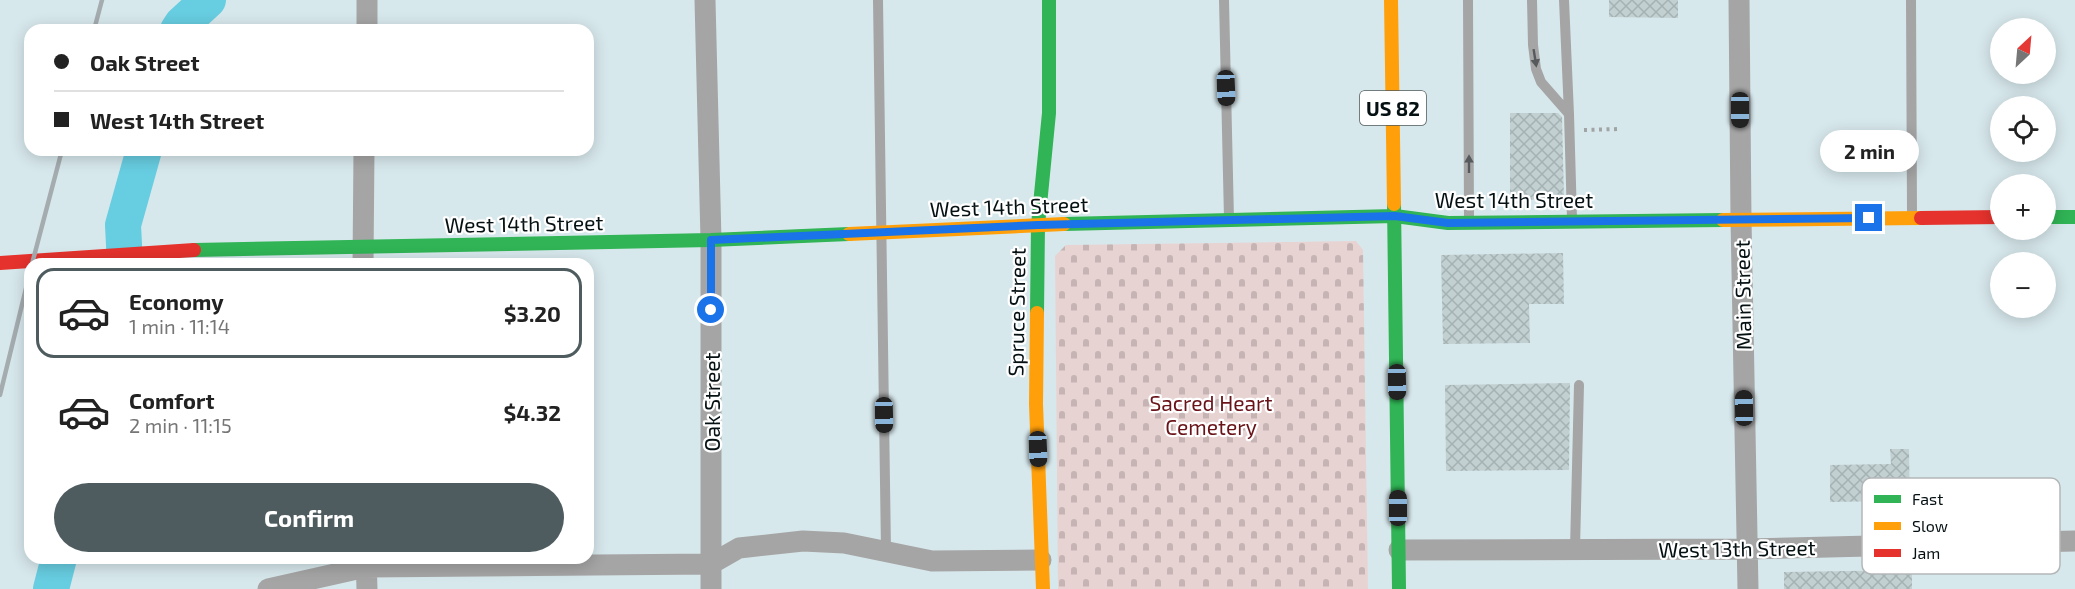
<!DOCTYPE html>
<meta charset="utf-8">
<style>
:root{--surface:#fff;--page:#f2f2f2;--text:#222;--muted:#767676;--line:#e0e0e0;--accent:#4e5c5f}
body{margin:0;font-family:"Exo 2",sans-serif;background:var(--page);color:var(--text);height:100vh;display:flex;flex-direction:column;font-size:22px;white-space:nowrap}
*{box-sizing:border-box;margin:0}
p{font-size:20px;color:var(--muted)}
.icon{flex:none;width:33px;height:33px;fill:none;stroke:currentColor;stroke-width:2;stroke-linecap:round;stroke-linejoin:round}
.map{position:relative;flex:1;overflow:hidden}
.drawer{position:absolute;left:24px;top:258px;width:570px;height:306px;display:flex;flex-direction:column;background:var(--surface);border-radius:18px;box-shadow:0 3px 15px #0003}
.drawer>*{flex:none}
.hud{position:absolute;left:24px;top:24px;width:570px;height:132px;border-radius:18px;box-shadow:0 3px 15px #0003;display:grid;align-content:center;height:132px;padding:0 30px;background:var(--surface)}
.needle{width:39px;rotate:26deg}
.controls{position:absolute;left:1990px;top:18px;display:grid;gap:12px}
.controls a{display:grid;place-items:center;width:66px;height:66px;border-radius:50%;background:var(--surface);box-shadow:0 3px 15px #0003;font-size:30px}
.end{position:absolute;width:27px;height:27px;margin:-14px;border:8px solid #1a73e8;background:#fff;box-shadow:0 0 0 3px #fff}
.from{border-radius:50%}
.bubble{position:absolute;height:42px;border-radius:21px;background:var(--surface);box-shadow:0 3px 15px #0003;font-size:20px;font-weight:700;line-height:42px;text-align:center}
.car{position:absolute;width:18px;height:36px;margin:-18px -9px;border-radius:8px;box-shadow:0 0 4px 2px #0007;background:linear-gradient(#222 24%,#8ab4d8 0 40%,#222 0 76%,#8ab4d8 0 86%,#222 0)}
.hud b{display:flex;align-items:center;gap:21px;height:57px;font-size:22px}
.hud b+b{border-top:2px solid var(--line)}
.hud i{width:15px;height:15px;background:var(--text)}
ul{padding:10px 0 0;list-style:none}
li{display:flex;align-items:center;gap:18px;height:90px;margin:0 12px 9px;padding:0 18px;border:3px solid transparent;border-radius:18px}
li div{flex:1}
li b{display:block;font-size:22px}
li em{font-style:normal;font-weight:700}
li.active{border-color:var(--accent)}
li>.icon{width:54px;height:54px;stroke-width:1.5}
.button{display:flex;gap:12px;margin-top:auto;padding:12px 30px}
.button a{flex:1;height:69px;border-radius:36px;background:var(--accent);color:#fff;font-size:24px;font-weight:700;line-height:69px;text-align:center}
.map>svg:first-child{display:block}
</style>
<div class="map">
<svg width="2075" height="589" viewBox="0 0 2075 589">
<defs>
<pattern id="cemetery-stones" width="16" height="16" patternUnits="userSpaceOnUse" patternTransform="scale(1.5)"><rect width="16" height="16" fill="#e8d3d3"/><path d="M2 7V4a2 2 0 0 1 4 0v3zM10 15v-3a2 2 0 0 1 4 0v3z" fill="#c6b4b4"/></pattern>
<pattern id="building-cross-hatch" width="8" height="8" patternUnits="userSpaceOnUse" patternTransform="scale(1.5)"><rect width="8" height="8" fill="#c2d0d2"/><path d="M0 0l8 8M0 8l8-8" fill="none" stroke="#a5b2b3"/></pattern>
</defs>
<rect width="100%" height="100%" fill="#d7e8ec"/>
<!-- cemetery -->
<path fill="url(#cemetery-stones)" d="M1356 241 1363 250 1368 589H1058L1055 256 1066 245Z"/>
<g fill="none" stroke-linecap="round" stroke-linejoin="round">
<!-- river -->
<path stroke="#67cde0" stroke-width="36" d="M178 30 182 24 208 0
M125 264 123 225 144 150
M51 589 59 558"/>
</g>
<!-- building -->
<path fill="url(#building-cross-hatch)" d="M1609 0H1678V18L1609 17Z
M1510 113H1558L1562 117 1564 199 1510 200Z
M1563 253 1564 304H1529L1530 343 1443 344 1441 255Z
M1570 383 1569 470 1446 471 1445 385Z
M1890 449H1909L1910 515H1891V501L1830 502V465L1891 464Z
M1912 570V589H1784V572Z"/>
<g fill="none" stroke-linecap="round" stroke-linejoin="round">
<!-- path -->
<path stroke="#a0a4a5" stroke-width="4" stroke-dasharray="3 4.5" stroke-linecap="butt" d="M1584 130 1619 129"/>
<!-- lane -->
<path stroke="#a6a5a5" stroke-width="10" d="M878 0 886 551
M1224 0 1229 219
M1468 0 1469 219
M1532 0 1533 45 1536 69 1541 82 1569 114 1572 219
M1564 0 1569 114
M1911 0 1912 215
M1575 549 1579 385"/>
<!-- street -->
<path stroke="#a6a5a5" stroke-width="21" d="M705 0 711 240V589
M1739 0 1741 219 1748 589
M367 30V0
M363 264 364 150
M1399 550 1747 549 2075 541
M366 558 367 589
M268 589 366 567 711 564 739 548 803 541 844 543 932 561 1041 560"/>
<!-- fast -->
<path stroke="#30b455" stroke-width="14" d="M1394 204 1399 589
M2046 217H2075
M1064 224 1395 216 1448 223 1723 220
M194 250 711 240 849 234
M1037 313 1038 225 1049 113V0"/>
<!-- slow -->
<path stroke="#ff9f0a" stroke-width="14" d="M1391 0 1394 204
M1723 220 1921 218
M849 234 1064 224
M1037 313 1036 404 1043 589"/>
<!-- jam -->
<path stroke="#e5322d" stroke-width="14" d="M1921 218 2001 217
M0 263 194 250"/>
<!-- rail -->
<path stroke="#a5acb0" stroke-width="4.5" d="M94 30 102 0
M32 264 62 150
M0 395 30 272"/>
</g>
<!-- one-way arrows -->
<defs><path id="oneway-solid" d="M-6-.8H1V-3.2L6.5 0L1 3.2V.8H-6Z" transform="scale(1.5)"/></defs>
<g fill="#565a5c">
<use href="#oneway-solid" transform="translate(1535 58) rotate(81)"/>
<use href="#oneway-solid" transform="translate(1469 164) rotate(-90)"/>
</g>
<g fill="none" stroke-linecap="round" stroke-linejoin="round">
<!-- route -->
<path stroke="#1a73e8" stroke-width="8" d="M711 310V240L1038 225 1395 216 1448 223 1869 218"/>
</g>
<g text-anchor="middle" dominant-baseline="central" stroke-width="4.5" stroke-linejoin="round" paint-order="stroke">
<!-- shield labels -->
<rect fill="#fff" stroke="#50585a" stroke-width="1.5" x="1360" y="91" width="66" height="34" rx="4.5"/>
<g font-size="20" font-weight="bold" fill="#051013">
<text x="1393" y="108">US 82</text>
</g>
<!-- street labels -->
<g font-size="21" fill="#051013" stroke="#fff">
<text x="1514" y="199">West 14th Street</text>
<text transform="translate(1009 206) rotate(-2)">West 14th Street</text>
<text transform="translate(524 223) rotate(-1)">West 14th Street</text>
<text transform="translate(1742 295) rotate(-91)">Main Street</text>
<text transform="translate(1016 312) rotate(-89)">Spruce Street</text>
<text transform="translate(711 402) rotate(-90)">Oak Street</text>
<text transform="translate(1737 548) rotate(-1)">West 13th Street</text>
</g>
<!-- park labels -->
<g font-size="21" fill="#691319" stroke="#fff">
<text x="1211" y="402">Sacred Heart<tspan x="1211" dy="24">Cemetery</tspan></text>
</g>
</g>
<!-- legend -->
<rect x="1862" y="478" width="198" height="96" rx="9" fill="#fff" stroke="#b4b7b8" stroke-width="1.5"/>
<rect x="1874" y="495" width="27" height="8" fill="#30b455"/>
<rect x="1874" y="522" width="27" height="8" fill="#ff9f0a"/>
<rect x="1874" y="549" width="27" height="8" fill="#e5322d"/>
<g font-size="16" fill="#051013">
<text x="1912" y="505">Fast</text>
<text x="1912" y="532">Slow</text>
<text x="1912" y="559">Jam</text>
</g>
</svg>
<div class="controls">
<a><svg class="needle" viewBox="-14 -14 28 28"><path d="M0-13l5 13h-10z" fill="#e53935"/><path d="M0 13l5-13h-10z" fill="#767676"/></svg></a>
<a><svg class="icon" aria-label="locate" viewBox="0 0 24 24"><circle cx="12" cy="12" r="6"/><path d="M12 2v4M12 18v4M2 12h4M18 12h4"/></svg></a>
<a>+</a>
<a>−</a>
</div>
<i class="end from" style="left:711px;top:310px"></i>
<i class="end" style="left:1869px;top:218px"></i>
<div class="bubble" style="left:1820px;top:130px;width:99px">2 min</div>
<i class="car" style="left:1226px;top:88px;rotate:178deg"></i>
<i class="car" style="left:1740px;top:110px;rotate:180deg"></i>
<i class="car" style="left:1397px;top:382px;rotate:179deg"></i>
<i class="car" style="left:1744px;top:408px;rotate:359deg"></i>
<i class="car" style="left:884px;top:415px;rotate:179deg"></i>
<i class="car" style="left:1038px;top:449px;rotate:178deg"></i>
<i class="car" style="left:1398px;top:508px;rotate:0deg"></i>
<div class="hud">
<b><i class="from"></i>Oak Street</b>
<b><i></i>West 14th Street</b>
</div>
<section class="drawer">
<ul>
<li class="active"><svg class="icon" aria-label="car" viewBox="0 0 24 24"><path d="M5 17H2v-5l4-1 3-4h7l3 4 3 1v5h-3M9 17h6M6 11h13"/><circle cx="7" cy="17" r="2"/><circle cx="17" cy="17" r="2"/></svg><div><b>Economy</b><p>1 min · 11:14</p></div><em>$3.20</em></li>
<li><svg class="icon" aria-label="car" viewBox="0 0 24 24"><path d="M5 17H2v-5l4-1 3-4h7l3 4 3 1v5h-3M9 17h6M6 11h13"/><circle cx="7" cy="17" r="2"/><circle cx="17" cy="17" r="2"/></svg><div><b>Comfort</b><p>2 min · 11:15</p></div><em>$4.32</em></li>
</ul>
<div class="button"><a>Confirm</a></div>
</section>
</div>
